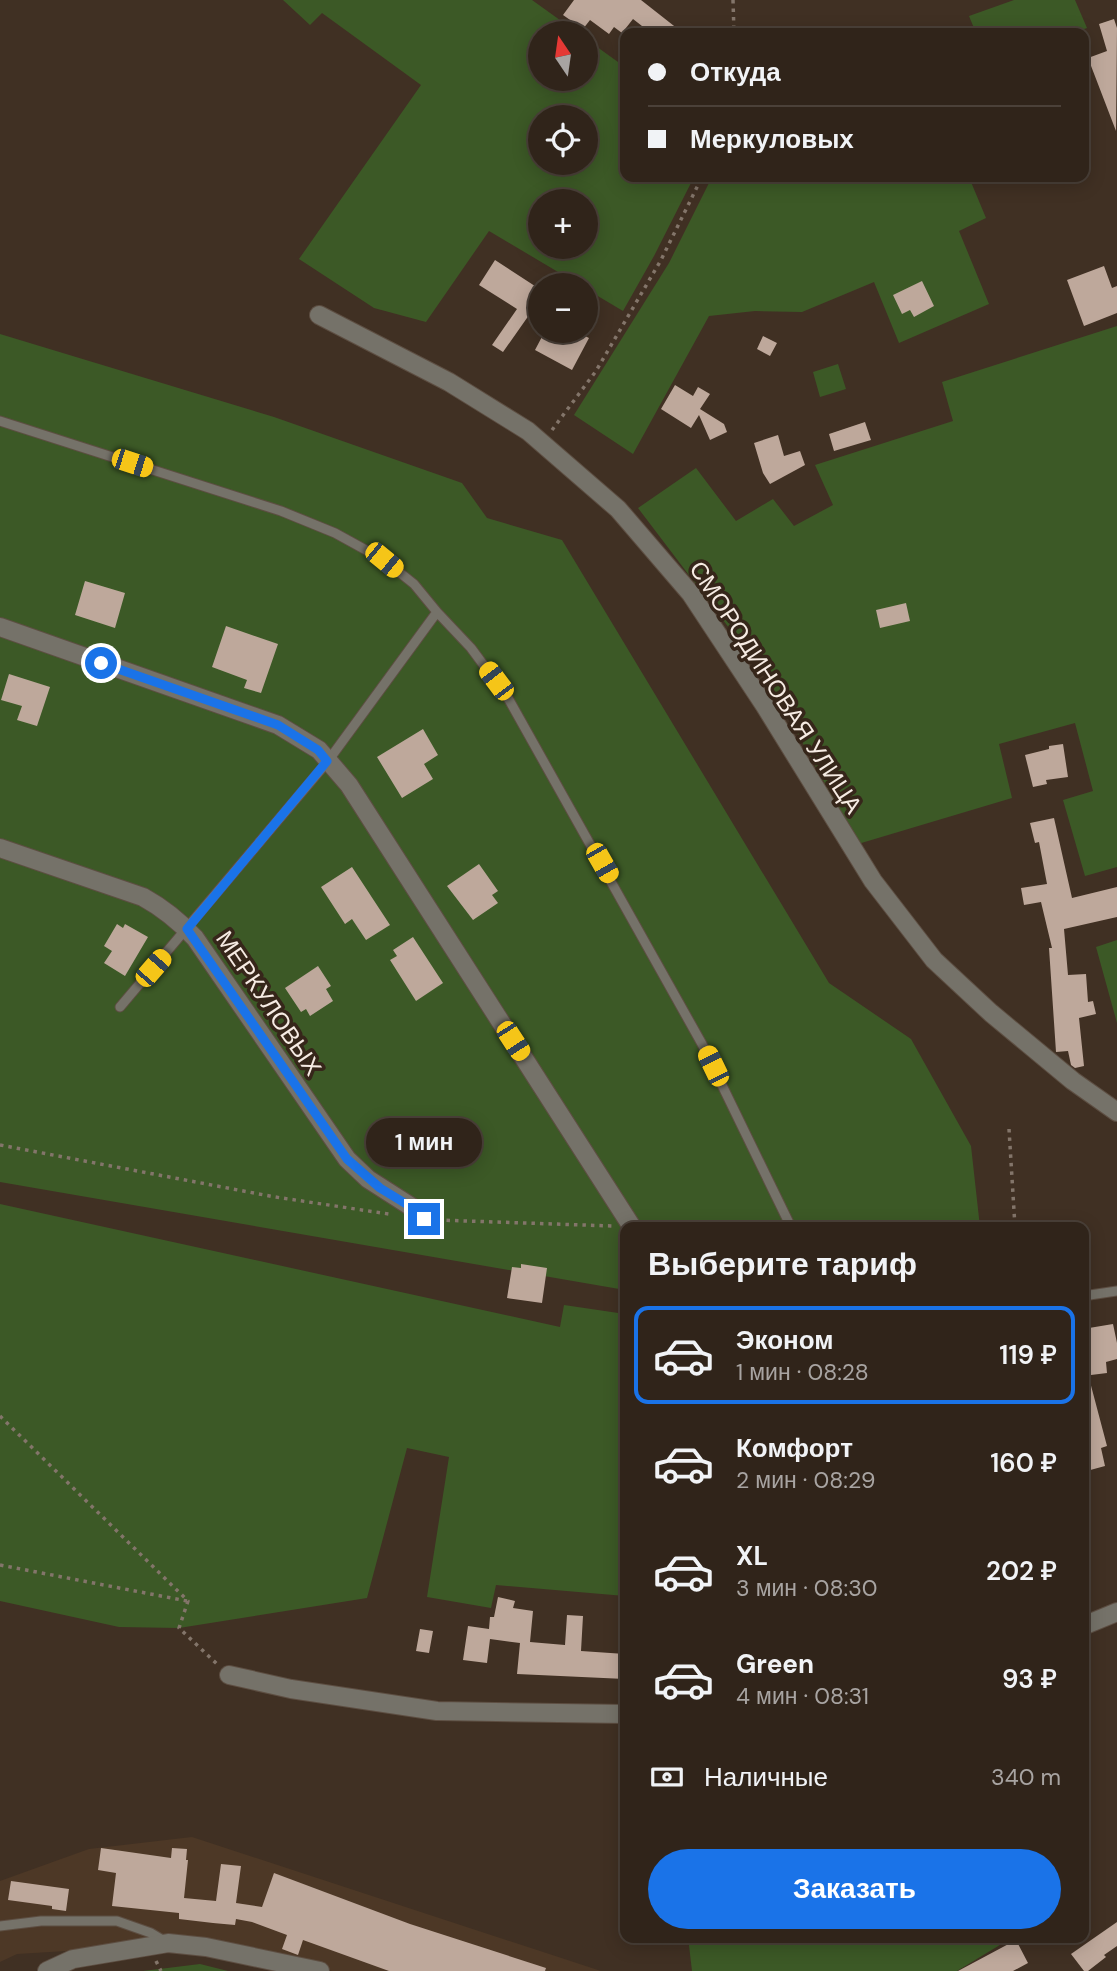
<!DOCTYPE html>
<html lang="ru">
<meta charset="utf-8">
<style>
:root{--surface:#30241a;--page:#382c23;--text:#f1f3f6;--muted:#a8a4a2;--line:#4b4139;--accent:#1a73e8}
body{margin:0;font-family:"DM Sans",sans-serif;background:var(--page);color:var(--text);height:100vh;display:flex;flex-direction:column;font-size:26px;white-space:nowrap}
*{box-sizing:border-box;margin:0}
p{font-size:23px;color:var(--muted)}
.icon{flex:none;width:38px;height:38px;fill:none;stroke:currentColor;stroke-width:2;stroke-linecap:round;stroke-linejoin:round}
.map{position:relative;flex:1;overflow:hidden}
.panel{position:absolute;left:620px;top:1222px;width:469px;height:721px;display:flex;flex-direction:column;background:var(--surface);border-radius:14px;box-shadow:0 4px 18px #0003,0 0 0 2px var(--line)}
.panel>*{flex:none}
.hud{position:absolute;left:620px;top:28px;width:469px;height:154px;border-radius:14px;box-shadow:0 4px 18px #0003,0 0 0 2px var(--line);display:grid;align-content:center;height:154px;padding:0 28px;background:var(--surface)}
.needle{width:46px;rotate:347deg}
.buttons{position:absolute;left:528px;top:21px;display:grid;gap:14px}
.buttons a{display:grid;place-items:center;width:70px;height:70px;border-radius:50%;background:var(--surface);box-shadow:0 4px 18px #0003,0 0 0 2px var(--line);font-size:35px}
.end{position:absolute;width:32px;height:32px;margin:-16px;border:9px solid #1a73e8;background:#fff;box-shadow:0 0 0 4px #fff}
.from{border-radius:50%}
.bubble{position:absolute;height:49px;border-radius:24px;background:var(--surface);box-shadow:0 4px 18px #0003,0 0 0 2px var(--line);font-size:23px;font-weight:600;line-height:49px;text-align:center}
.car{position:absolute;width:21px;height:42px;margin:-21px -10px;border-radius:9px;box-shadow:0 0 5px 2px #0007;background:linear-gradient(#f5c518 24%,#345 0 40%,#f5c518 0 76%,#345 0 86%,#f5c518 0)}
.hud b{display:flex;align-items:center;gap:24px;height:66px;font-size:26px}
.hud b+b{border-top:2px solid var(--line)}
.hud i{width:18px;height:18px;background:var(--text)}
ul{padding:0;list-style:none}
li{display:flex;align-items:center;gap:21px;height:98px;margin:0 14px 10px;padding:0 14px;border:4px solid transparent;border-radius:14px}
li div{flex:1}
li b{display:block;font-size:26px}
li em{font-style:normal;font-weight:600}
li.on{border-color:var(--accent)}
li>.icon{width:63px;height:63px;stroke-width:1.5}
h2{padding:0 28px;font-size:32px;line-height:84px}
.pay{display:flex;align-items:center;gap:18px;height:77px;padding:0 28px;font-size:26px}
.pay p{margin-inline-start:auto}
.button{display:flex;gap:14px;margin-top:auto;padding:14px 28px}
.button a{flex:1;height:80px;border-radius:42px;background:var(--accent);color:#fff;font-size:28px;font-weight:600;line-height:80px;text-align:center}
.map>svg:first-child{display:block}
</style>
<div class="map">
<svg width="1117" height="1971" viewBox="0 0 1117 1971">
<rect width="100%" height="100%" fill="#403023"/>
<!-- built -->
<path fill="#4d3826" d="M192 1837 601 1971H332L284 1954 180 1939 99 1949 17 1954 0 1962V1881L89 1849Z"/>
<!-- green -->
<path fill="#3c5926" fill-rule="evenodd" d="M283 0H532L578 33H541V79H586V39L625 67V177H694L654 256 623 311 586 289V285H580L489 231 426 322 374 308 299 259 421 85 322 13 310 25ZM586 117V163H541V117ZM586 201V247H541V201Z
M1014 0H1075L1087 28 1073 33H976L969 16Z
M712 177H982L971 182 986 218 959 231 989 304 899 343 874 282 802 312 755 311 709 316 633 454 574 415 669 263Z
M1117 326V867L1085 876 1063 800 1093 791 1075 723 999 744 1012 798 858 844 767 678 638 508 696 468 736 521 773 499 794 526 833 505 815 465 953 421 942 382Z
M0 334 274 417 462 483 487 518 562 540 829 983 911 1039 971 1146 980 1227H625V1290L0 1182Z
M838 364 846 389 820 397 813 372Z
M1117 940V1023L1096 947Z
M0 1204 560 1327 564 1305 625 1314V1596L496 1585 491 1608 427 1597 449 1457 407 1448 367 1598 179 1628 119 1627 0 1601Z
M688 1937H1013L957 1971H692Z
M200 1964 228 1971H143Z"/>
<!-- building -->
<path fill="#bea89b" d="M574 0H641L683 33H651L633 19 622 33 614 27 609 34 590 20 583 29 563 15Z
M1114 19 1117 28 1116 131 1088 58 1107 51 1099 24Z
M495 260 541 290V298L503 352 492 345 517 309 479 285Z
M1104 266 1112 288 1117 286V313L1084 326 1067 280Z
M922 281 934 306 914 317 910 310 902 314 893 295Z
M545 331H575L589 338 572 370 535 350Z
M763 336 777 343 770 356 757 349Z
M675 385 693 396 698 387 710 394 700 409 724 424 727 432 710 440 699 415 691 428 661 409Z
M865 422 871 440 834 451 829 434Z
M778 435 784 456 800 451 805 465 770 484 763 473 754 443Z
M85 581 125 593 115 628 75 615Z
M906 603 910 621 880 628 876 610Z
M226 626 278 644 261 693 244 688 247 680 212 667Z
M9 674 50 687 37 726 17 720 22 706 1 700Z
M423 729 438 755 424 764 433 779 402 798 377 757Z
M1063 744 1068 777 1046 780 1047 784 1033 787 1025 755 1049 749V746Z
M1054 818 1072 898 1117 887V917L1064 929 1068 975 1086 974 1088 1002 1093 1001 1096 1014 1079 1018 1084 1066 1075 1068 1071 1065 1068 1051 1056 1052 1049 948H1052L1041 902 1024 905 1021 888 1047 884 1039 842 1035 843 1030 823Z
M479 864 498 891 492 895 498 903 473 920 447 886Z
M352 867 390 925 366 940 352 919 345 924 321 887Z
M117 924 123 928 125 924 148 937 125 976 104 963 112 951 104 946Z
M413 937 443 983 416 1001 390 960 397 956 393 950Z
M318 966 331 986 326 989 333 1001 310 1016 306 1009 301 1012 285 988Z
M521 1264 547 1268 542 1303 507 1298 512 1267 521 1268Z
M1113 1324 1117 1343V1359L1106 1362 1107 1373 1091 1375 1086 1349 1083 1350V1329Z
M1083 1378H1089L1107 1446 1101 1448 1105 1466 1083 1472Z
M498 1597 515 1601 513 1608 533 1611 530 1642 565 1645 567 1615 583 1616 581 1651 625 1654V1679L517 1674 520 1643 490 1639 487 1663 463 1660 468 1626 489 1629 490 1617H494Z
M420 1629 433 1631 429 1653 416 1651Z
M101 1848 171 1858 172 1848 187 1849 186 1860H188L184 1898 216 1901 221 1864 241 1866 236 1903 262 1907 274 1873 410 1924 546 1968 545 1971H389L303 1940 298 1955 282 1949 287 1935 252 1922 236 1919 235 1925 213 1923 179 1919V1913L112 1906 116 1873 98 1870Z
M11 1881 69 1889 66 1911 52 1909V1906L8 1900Z
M1117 1922V1946L1104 1955 1106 1957 1088 1971H1084L1071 1954Z
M1016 1940 1028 1963 1013 1971H958Z"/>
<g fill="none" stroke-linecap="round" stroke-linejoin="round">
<!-- service casing -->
<g stroke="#5d4e42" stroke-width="11">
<path id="service" d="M0 421 281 511 335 533 384 560 414 584 437 612 328 761 120 1007
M437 612 471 648 508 698 702 1044 791 1227
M1083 1296 1117 1291
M0 1926 41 1921H117L151 1933 166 1942"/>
</g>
<!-- minor casing -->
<g stroke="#5d4e42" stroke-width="20">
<path id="minor" d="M319 315 449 382 528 431 618 509 691 594 765 706 873 881 934 960 991 1013 1073 1081 1117 1112
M0 627 278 725 319 750 349 785 632 1227
M0 848 143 897C163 908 179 921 195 938L347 1159 368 1179 421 1213 424 1219
M1083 1626 1117 1612
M229 1675 291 1689 437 1711 625 1714
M47 1971 73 1959 168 1943 206 1947 320 1971"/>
</g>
<!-- path -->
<path stroke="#83756a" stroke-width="3.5" stroke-dasharray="3.5 5" stroke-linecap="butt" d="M733 0 734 33
M552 430 596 371 661 260 702 177
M1009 1129 1015 1227
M0 1145 275 1197 389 1214
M438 1220 612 1226
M0 1416 188 1601 179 1628 217 1664
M0 1565 187 1601
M156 1961 161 1971"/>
<!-- service -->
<use href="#service" stroke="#757269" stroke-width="9"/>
<!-- minor -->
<use href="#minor" stroke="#757269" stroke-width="18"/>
</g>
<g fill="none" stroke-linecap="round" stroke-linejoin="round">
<!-- route -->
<path stroke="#1a73e8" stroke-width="9" d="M101 663 278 725 318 750 327 761 187 929 347 1159 380 1188 421 1213 424 1219"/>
</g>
<g text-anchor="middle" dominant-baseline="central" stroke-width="7" stroke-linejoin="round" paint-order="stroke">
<!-- street labels -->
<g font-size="24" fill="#f6ebe3" stroke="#36261a">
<text transform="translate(776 687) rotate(57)">СМОРОДИНОВАЯ УЛИЦА</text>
<text transform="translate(269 1003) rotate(56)">МЕРКУЛОВЫХ</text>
</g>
</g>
</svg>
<div class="buttons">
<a><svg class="needle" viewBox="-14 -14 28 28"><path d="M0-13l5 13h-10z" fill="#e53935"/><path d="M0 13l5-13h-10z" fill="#a8a4a2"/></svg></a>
<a><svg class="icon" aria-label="locate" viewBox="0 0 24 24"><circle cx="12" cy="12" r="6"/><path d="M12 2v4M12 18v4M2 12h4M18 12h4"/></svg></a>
<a>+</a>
<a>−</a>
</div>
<i class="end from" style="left:101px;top:663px"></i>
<i class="end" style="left:424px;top:1219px"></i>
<div class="bubble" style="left:366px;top:1118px;width:116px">1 мин</div>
<i class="car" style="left:132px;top:463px;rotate:108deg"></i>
<i class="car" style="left:384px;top:560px;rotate:129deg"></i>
<i class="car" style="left:496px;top:681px;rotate:323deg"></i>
<i class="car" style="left:602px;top:863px;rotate:150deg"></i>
<i class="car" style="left:153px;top:968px;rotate:41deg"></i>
<i class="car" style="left:513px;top:1041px;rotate:147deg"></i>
<i class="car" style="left:713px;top:1066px;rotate:334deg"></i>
<div class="hud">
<b><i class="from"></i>Откуда</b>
<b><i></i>Меркуловых</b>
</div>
<section class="panel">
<h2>Выберите тариф</h2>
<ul>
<li class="on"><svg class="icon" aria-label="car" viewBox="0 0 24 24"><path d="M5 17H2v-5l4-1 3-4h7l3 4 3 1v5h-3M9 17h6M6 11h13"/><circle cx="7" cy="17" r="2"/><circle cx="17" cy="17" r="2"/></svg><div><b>Эконом</b><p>1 мин · 08:28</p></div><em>119 ₽</em></li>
<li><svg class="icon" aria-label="car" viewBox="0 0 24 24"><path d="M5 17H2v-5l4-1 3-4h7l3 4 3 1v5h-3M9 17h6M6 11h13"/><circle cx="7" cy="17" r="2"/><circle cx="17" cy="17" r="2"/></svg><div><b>Комфорт</b><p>2 мин · 08:29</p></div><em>160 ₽</em></li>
<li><svg class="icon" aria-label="car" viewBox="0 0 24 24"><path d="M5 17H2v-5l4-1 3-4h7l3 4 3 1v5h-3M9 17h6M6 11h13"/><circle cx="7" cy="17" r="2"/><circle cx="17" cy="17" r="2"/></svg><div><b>XL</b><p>3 мин · 08:30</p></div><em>202 ₽</em></li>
<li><svg class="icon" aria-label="car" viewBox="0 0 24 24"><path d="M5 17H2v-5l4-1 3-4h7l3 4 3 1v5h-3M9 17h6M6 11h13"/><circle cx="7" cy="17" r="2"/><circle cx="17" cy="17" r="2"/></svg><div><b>Green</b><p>4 мин · 08:31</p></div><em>93 ₽</em></li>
</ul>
<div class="pay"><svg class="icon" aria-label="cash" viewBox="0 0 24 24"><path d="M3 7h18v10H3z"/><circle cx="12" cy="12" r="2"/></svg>Наличные<p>340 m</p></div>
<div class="button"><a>Заказать</a></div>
</section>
</div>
